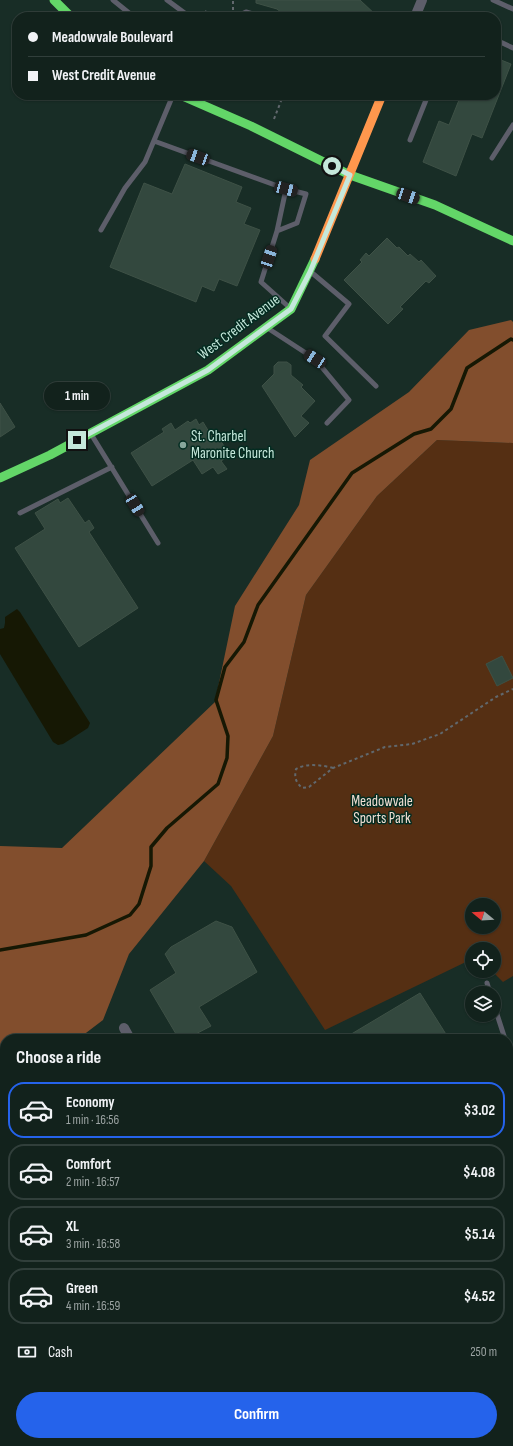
<!DOCTYPE html>
<meta charset="utf-8">
<style>
:root{--surface:#12221c;--page:#1f2f29;--text:#f1f3f6;--muted:#9ca4a3;--line:#313f3b;--accent:#2563eb}
body{margin:0;font-family:"Sofia Sans Condensed",sans-serif;background:var(--page);color:var(--text);height:100vh;display:flex;flex-direction:column;font-size:15px;white-space:nowrap}
*{box-sizing:border-box;margin:0}
p{font-size:13px;color:var(--muted)}
.icon{flex:none;width:22px;height:22px;fill:none;stroke:currentColor;stroke-width:2;stroke-linecap:round;stroke-linejoin:round}
.map{position:relative;flex:1;overflow:hidden}
.details{position:absolute;left:0px;top:1034px;width:513px;height:412px;display:flex;flex-direction:column;background:var(--surface);border-radius:16px 16px 0 0;box-shadow:0 1px 3px #0004,0 0 0 1px var(--line)}
.details>*{flex:none}
.banner{position:absolute;left:12px;top:12px;width:489px;height:88px;border-radius:16px;box-shadow:0 1px 3px #0004,0 0 0 1px var(--line);display:grid;align-content:center;height:88px;padding:0 16px;background:var(--surface)}
.needle{width:26px;rotate:288deg}
.controls{position:absolute;left:465px;top:898px;display:grid;gap:8px}
.controls a{display:grid;place-items:center;width:36px;height:36px;border-radius:50%;background:var(--surface);box-shadow:0 1px 3px #0004,0 0 0 1px var(--line);font-size:20px}
.end{position:absolute;width:18px;height:18px;margin:-9px;border:5px solid #c5e8db;background:#111;box-shadow:0 0 0 2px #111}
.from{border-radius:50%}
.bubble{position:absolute;height:28px;border-radius:14px;background:var(--surface);box-shadow:0 1px 3px #0004,0 0 0 1px var(--line);font-size:13px;font-weight:700;line-height:28px;text-align:center}
.car{position:absolute;width:12px;height:24px;margin:-12px -6px;border-radius:5px;box-shadow:0 0 3px 1px #0007;background:linear-gradient(#222 24%,#8ab4d8 0 40%,#222 0 76%,#8ab4d8 0 86%,#222 0)}
.banner b{display:flex;align-items:center;gap:14px;height:38px;font-size:15px}
.banner b+b{border-top:1px solid var(--line)}
.banner i{width:10px;height:10px;background:var(--text)}
ul{padding:0;list-style:none}
li{display:flex;align-items:center;gap:12px;height:56px;margin:0 8px 6px;padding:0 8px;border:2px solid var(--line);border-radius:16px}
li div{flex:1}
li b{display:block;font-size:15px}
li em{font-style:normal;font-weight:700}
li.selected{border-color:var(--accent)}
li>.icon{width:36px;height:36px;stroke-width:1.5}
h2{padding:0 16px;font-size:18px;line-height:48px}
.pay{display:flex;align-items:center;gap:10px;height:44px;padding:0 16px;font-size:15px}
.pay p{margin-inline-start:auto}
.button{display:flex;gap:8px;margin-top:auto;padding:8px 16px}
.button a{flex:1;height:46px;border-radius:24px;background:var(--accent);color:#fff;font-size:16px;font-weight:700;line-height:46px;text-align:center}
.map>svg:first-child{display:block}
</style>
<div class="map">
<svg width="513" height="1446" viewBox="0 0 513 1446">
<rect width="100%" height="100%" fill="#182d26"/>
<!-- green -->
<path fill="#552f13" fill-rule="evenodd" d="M437 440 513 443V976L503 982 492 971H494V949H472V959L325 1030 231 886 204 861 273 736 306 595 377 496ZM472 905H494V927H472Z"/>
<!-- forest -->
<path fill="#824e2d" d="M511 320 513 322V443L437 440 377 496 306 595 273 736 204 861 129 954 103 1020 78 1039H5V1094L0 1098V846L62 848 215 702 235 606 299 505 310 460 409 392 469 330Z"/>
<!-- water -->
<path fill="#161804" d="M17 609 20 612 90 723 88 728 63 744 58 745 53 742 0 654V629L4 628 5 623V617Z"/>
<g fill="none" stroke-linecap="round" stroke-linejoin="round">
<!-- stream -->
<path stroke="#161804" stroke-width="3.5" d="M0 950 86 935 130 915 139 904 151 866V847L167 828 218 784 227 758 228 736 216 700 225 667 244 642 258 605 352 473 414 434 431 429 451 409 467 368 511 339 513 340"/>
</g>
<!-- building -->
<path fill="#33483e" stroke="#3e5146" d="M256 0H360L378 17H287L277 9 256 3Z
M496 58 511 64 482 138 472 134 456 176 423 162 439 121 449 125 461 95H496Z
M185 164 242 187 236 202 251 208 244 224 260 230 237 286 219 279 214 291 202 286 196 302 110 267 144 183 172 194Z
M387 238 397 248 399 247 408 256 410 254 419 262 421 260 436 276 429 283 426 281 400 307 403 309 388 324 344 280 362 262 360 260 366 253 369 256Z
M278 362H287L291 365V375L303 385 301 387 315 401 301 416 309 423 295 437 262 386 274 374V366Z
M0 403 15 427 0 437Z
M196 419 199 425 203 422 212 437 216 434 230 455 221 461 227 469 218 474 213 467 202 474 193 460 152 486 131 453 164 432 162 429 171 423 175 430 188 421 190 423Z
M68 498 85 523 89 520 94 528 89 532 138 608 79 647 15 548 45 529 35 513 58 499 60 503Z
M502 656 513 678 497 686 486 664Z
M216 921 232 927 257 972 199 1007 211 1026 186 1039H179L150 990 176 973 165 954 171 947Z
M420 993 449 1039H343Z"/>
<g fill="none" stroke-linecap="round" stroke-linejoin="round">
<!-- path -->
<path stroke="#61686d" stroke-width="2" stroke-dasharray="3 3" stroke-linecap="butt" d="M233 10V0
M205 11 214 17
M274 119 281 101 282 95
M333 768C322 765 306 763 296 769 294 778 296 782 302 788L309 787 333 768 385 747 412 744 440 734 496 697 513 689"/>
<!-- lane -->
<path stroke="#5d5e6a" stroke-width="5" d="M113 0 134 17
M167 0 190 17
M493 0 513 9
M236 17 246 12 263 17
M496 40 513 48
M410 140 428 95
M154 141 286 189 306 194 297 223 277 231 261 282 290 308
M492 158 513 125
M101 230 125 188 145 162 173 95
M277 231 286 189
M311 272 349 304 325 336 376 386
M269 329 315 359 349 400 327 423
M91 434 158 543
M20 513 112 467
M487 983 490 993
M494 1005 505 1039
M508 1049 513 1065
M0 1134 5 1131
M508 1151 513 1148
M508 1249 513 1246
M508 1269 513 1265
M0 1282 5 1278
M508 1293 513 1301
M0 1337 5 1333
M0 1429 5 1435
M9 1441 13 1446
M123 1446 133 1441
M317 1446 328 1441"/>
<!-- street -->
<path stroke="#5d5e6a" stroke-width="10" d="M415 17 422 0
M124 1028 130 1039
M280 1441 282 1446"/>
<!-- fast -->
<path stroke="#63d668" stroke-width="9" d="M54 0 71 17
M180 95 251 126 350 175 435 205 513 241
M0 478 50 455 208 370 291 309 315 259"/>
<!-- slow -->
<path stroke="#ff974d" stroke-width="9" d="M315 259 382 95"/>
</g>
<g fill="none" stroke-linecap="round" stroke-linejoin="round">
<!-- route -->
<path stroke="#c5e8db" stroke-width="5" d="M77 440 208 370 291 309 310 272 350 175 332 166"/>
</g>
<!-- markers -->
<circle fill="#88a79c" stroke="#032c21" stroke-width="1.5" cx="183" cy="445" r="4"/>
<g text-anchor="middle" dominant-baseline="central" stroke-width="3" stroke-linejoin="round" paint-order="stroke">
<!-- street labels -->
<g font-size="15" fill="#c5e8db" stroke="#032c21">
<text transform="translate(239 327) rotate(-37)">West Credit Avenue</text>
</g>
<!-- poi labels -->
<g font-size="15" fill="#c5e8db" stroke="#032c21" text-anchor="start">
<text x="191" y="436">St. Charbel<tspan x="191" dy="17">Maronite Church</tspan></text>
</g>
<!-- park labels -->
<g font-size="15" fill="#f1ded3" stroke="#032c21">
<text x="382" y="801">Meadowvale<tspan x="382" dy="17">Sports Park</tspan></text>
</g>
</g>
</svg>
<div class="controls">
<a><svg class="needle" viewBox="-14 -14 28 28"><path d="M0-13l5 13h-10z" fill="#e53935"/><path d="M0 13l5-13h-10z" fill="#9ca4a3"/></svg></a>
<a><svg class="icon" aria-label="locate" viewBox="0 0 24 24"><circle cx="12" cy="12" r="6"/><path d="M12 2v4M12 18v4M2 12h4M18 12h4"/></svg></a>
<a><svg class="icon" aria-label="layers" viewBox="0 0 24 24"><path d="M12 4l9 5-9 5-9-5zM3 14l9 5 9-5"/></svg></a>
</div>
<i class="end from" style="left:332px;top:166px"></i>
<i class="end" style="left:77px;top:440px"></i>
<div class="bubble" style="left:44px;top:382px;width:66px">1 min</div>
<i class="car" style="left:198px;top:157px;rotate:290deg"></i>
<i class="car" style="left:286px;top:189px;rotate:105deg"></i>
<i class="car" style="left:408px;top:196px;rotate:109deg"></i>
<i class="car" style="left:269px;top:257px;rotate:18deg"></i>
<i class="car" style="left:315px;top:359px;rotate:303deg"></i>
<i class="car" style="left:135px;top:505px;rotate:148deg"></i>
<div class="banner">
<b><i class="from"></i>Meadowvale Boulevard</b>
<b><i></i>West Credit Avenue</b>
</div>
<section class="details">
<h2>Choose a ride</h2>
<ul>
<li class="selected"><svg class="icon" aria-label="car" viewBox="0 0 24 24"><path d="M5 17H2v-5l4-1 3-4h7l3 4 3 1v5h-3M9 17h6M6 11h13"/><circle cx="7" cy="17" r="2"/><circle cx="17" cy="17" r="2"/></svg><div><b>Economy</b><p>1 min · 16:56</p></div><em>$3.02</em></li>
<li><svg class="icon" aria-label="car" viewBox="0 0 24 24"><path d="M5 17H2v-5l4-1 3-4h7l3 4 3 1v5h-3M9 17h6M6 11h13"/><circle cx="7" cy="17" r="2"/><circle cx="17" cy="17" r="2"/></svg><div><b>Comfort</b><p>2 min · 16:57</p></div><em>$4.08</em></li>
<li><svg class="icon" aria-label="car" viewBox="0 0 24 24"><path d="M5 17H2v-5l4-1 3-4h7l3 4 3 1v5h-3M9 17h6M6 11h13"/><circle cx="7" cy="17" r="2"/><circle cx="17" cy="17" r="2"/></svg><div><b>XL</b><p>3 min · 16:58</p></div><em>$5.14</em></li>
<li><svg class="icon" aria-label="car" viewBox="0 0 24 24"><path d="M5 17H2v-5l4-1 3-4h7l3 4 3 1v5h-3M9 17h6M6 11h13"/><circle cx="7" cy="17" r="2"/><circle cx="17" cy="17" r="2"/></svg><div><b>Green</b><p>4 min · 16:59</p></div><em>$4.52</em></li>
</ul>
<div class="pay"><svg class="icon" aria-label="cash" viewBox="0 0 24 24"><path d="M3 7h18v10H3z"/><circle cx="12" cy="12" r="2"/></svg>Cash<p>250 m</p></div>
<div class="button"><a>Confirm</a></div>
</section>
</div>
